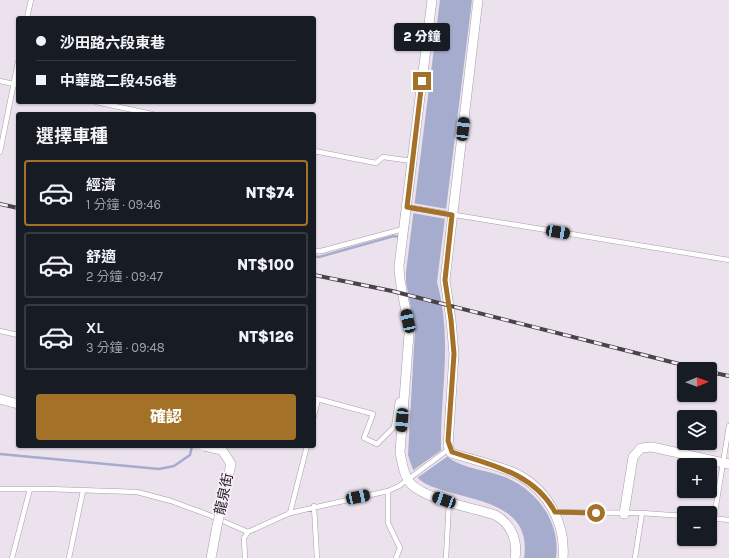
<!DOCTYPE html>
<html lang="zh-TW">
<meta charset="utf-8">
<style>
:root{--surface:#171b24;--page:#242831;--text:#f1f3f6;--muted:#9ea1a6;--line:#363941;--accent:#a47128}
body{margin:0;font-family:Karla,"Noto Sans TC",sans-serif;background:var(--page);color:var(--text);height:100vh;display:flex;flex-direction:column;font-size:15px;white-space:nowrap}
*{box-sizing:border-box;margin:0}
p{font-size:13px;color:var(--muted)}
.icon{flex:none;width:22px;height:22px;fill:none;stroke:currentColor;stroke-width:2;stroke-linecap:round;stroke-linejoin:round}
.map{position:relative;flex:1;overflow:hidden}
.sheet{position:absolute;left:16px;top:112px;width:300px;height:336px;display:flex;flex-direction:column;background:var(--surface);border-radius:4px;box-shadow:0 1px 3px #0004}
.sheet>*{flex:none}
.banner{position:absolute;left:16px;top:16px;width:300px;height:88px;border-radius:4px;box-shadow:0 1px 3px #0004;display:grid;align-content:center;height:88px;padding:0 20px;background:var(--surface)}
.needle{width:26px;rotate:89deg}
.fabs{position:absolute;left:677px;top:362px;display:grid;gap:8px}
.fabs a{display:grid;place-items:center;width:40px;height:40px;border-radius:4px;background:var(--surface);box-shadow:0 1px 3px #0004;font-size:20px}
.end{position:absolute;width:18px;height:18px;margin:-9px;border:5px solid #a47128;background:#fff;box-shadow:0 0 0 2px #fff}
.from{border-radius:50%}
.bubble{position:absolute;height:28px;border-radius:4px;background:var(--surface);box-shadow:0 1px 3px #0004;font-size:13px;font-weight:800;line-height:28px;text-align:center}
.car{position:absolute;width:12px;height:24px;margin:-12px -6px;border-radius:5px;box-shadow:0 0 3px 1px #0007;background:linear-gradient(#222 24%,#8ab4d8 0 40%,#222 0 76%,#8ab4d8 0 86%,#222 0)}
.banner b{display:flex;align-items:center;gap:14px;height:38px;font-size:15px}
.banner b+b{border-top:1px solid var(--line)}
.banner i{width:10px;height:10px;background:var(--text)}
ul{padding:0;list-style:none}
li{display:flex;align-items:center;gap:12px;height:66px;margin:0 8px 6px;padding:0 12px;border:2px solid var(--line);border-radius:4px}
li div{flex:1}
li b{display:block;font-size:15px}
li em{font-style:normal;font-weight:800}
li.current{border-color:var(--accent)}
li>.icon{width:36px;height:36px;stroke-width:1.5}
h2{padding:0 20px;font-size:18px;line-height:48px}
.primary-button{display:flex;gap:8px;margin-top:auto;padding:8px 20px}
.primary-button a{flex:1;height:46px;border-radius:4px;background:var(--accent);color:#fff;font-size:16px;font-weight:800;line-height:46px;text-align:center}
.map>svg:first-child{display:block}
</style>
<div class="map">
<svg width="729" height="558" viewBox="0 0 729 558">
<rect width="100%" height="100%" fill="#ebe2ed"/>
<!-- water -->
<path fill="#a6accd" d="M440 0H472L437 282C453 342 440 391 441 450 454 468 483 469 502 476 536 488 561 522 556 558H524C532 507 482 502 445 491 437 488 427 486 420 480 413 473 411 464 408 455L415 329 406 282V272Z"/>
<!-- pier -->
<path fill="#ebe2ed" d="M413 203 447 209 446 219 412 213Z
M443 449 448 456 417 478 412 471Z"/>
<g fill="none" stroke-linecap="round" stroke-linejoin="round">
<!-- stream -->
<path stroke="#a6accd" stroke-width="2.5" d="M314 256 319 257 394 236 400 237
M0 454 159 469 174 466 190 455 192 446"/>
<!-- service casing -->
<g stroke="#a79ea8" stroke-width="5.5">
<path id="service" d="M27 18 31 0
M0 81 18 85
M96 102 152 114
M314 151 376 163 383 157 412 161
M0 152 18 62
M407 207 729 260
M314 251H321L403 229
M0 331 18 335
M314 398 373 414 364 438 377 444 394 427 398 401 404 398
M314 416 318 399
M0 489H48L137 492 171 501 209 515 248 532
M388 491V523L400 548 396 558
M314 506 317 558
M555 512 642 513 684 516
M290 513 307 446
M710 518 729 520
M714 518 729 426
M12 558 30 489
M69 558 83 491
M245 558 244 538 248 532 290 513 388 491 399 486 449 449
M446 558 449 502
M635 558 642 513"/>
</g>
<!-- minor casing -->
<g stroke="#a79ea8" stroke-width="10">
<path id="minor" d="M432 0 399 266C399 289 408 310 409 334L400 452C402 463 404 476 411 484 427 500 474 508 495 515 511 523 518 541 515 558
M478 0 445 280 451 320 454 354 448 446 451 453C471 459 491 464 510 471 545 485 566 521 563 558
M0 399 18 404
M624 514 633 457 641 448 652 447 729 464
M211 558 217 526"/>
</g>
<!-- service -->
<use href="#service" stroke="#fff" stroke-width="4.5"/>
<!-- minor -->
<use href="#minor" stroke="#fff" stroke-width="9"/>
<!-- rail casing -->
<g stroke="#484449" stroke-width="4">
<path id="rail" d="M0 204 18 208
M314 275 392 291 699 369
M710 372 729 376"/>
</g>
<!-- rail -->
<use href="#rail" stroke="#f9effa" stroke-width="2.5" stroke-dasharray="8" stroke-linecap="butt"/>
<!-- minor-bridge casing -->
<g stroke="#a79ea8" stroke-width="10" stroke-linecap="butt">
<path id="minor-bridge" d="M204 446 222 450 231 464 217 526"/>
</g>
<!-- minor-bridge -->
<use href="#minor-bridge" stroke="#fff" stroke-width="9"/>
</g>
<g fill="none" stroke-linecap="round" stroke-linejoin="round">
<!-- route -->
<path stroke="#a47128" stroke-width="5" d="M422 81 407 207 452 215 445 280 451 320 454 354 448 441 452 452C491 465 534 473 555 512L596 513"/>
</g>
<g text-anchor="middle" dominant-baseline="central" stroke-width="3.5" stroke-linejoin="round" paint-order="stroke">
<!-- street labels -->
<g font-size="14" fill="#252226" stroke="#f9effa">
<text transform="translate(224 494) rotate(-78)">龍泉街</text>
</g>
</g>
</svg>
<div class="fabs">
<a><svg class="needle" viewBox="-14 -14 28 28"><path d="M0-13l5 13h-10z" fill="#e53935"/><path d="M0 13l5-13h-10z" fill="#9ea1a6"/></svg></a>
<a><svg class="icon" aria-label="layers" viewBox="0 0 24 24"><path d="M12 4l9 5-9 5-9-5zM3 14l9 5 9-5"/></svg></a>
<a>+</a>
<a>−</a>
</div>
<i class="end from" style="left:596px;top:513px"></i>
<i class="end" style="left:422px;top:81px"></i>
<div class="bubble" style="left:394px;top:23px;width:56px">2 分鐘</div>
<i class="car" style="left:463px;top:129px;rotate:7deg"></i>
<i class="car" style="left:558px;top:232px;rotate:99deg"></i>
<i class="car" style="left:408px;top:321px;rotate:348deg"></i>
<i class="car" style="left:402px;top:420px;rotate:185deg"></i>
<i class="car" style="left:358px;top:497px;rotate:78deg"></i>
<i class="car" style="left:444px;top:500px;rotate:290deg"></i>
<div class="banner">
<b><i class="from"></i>沙田路六段東巷</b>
<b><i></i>中華路二段456巷</b>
</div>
<section class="sheet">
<h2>選擇車種</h2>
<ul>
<li class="current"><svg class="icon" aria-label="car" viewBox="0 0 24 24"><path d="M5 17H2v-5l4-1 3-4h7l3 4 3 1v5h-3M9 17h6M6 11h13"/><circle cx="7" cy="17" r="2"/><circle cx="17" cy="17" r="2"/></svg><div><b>經濟</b><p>1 分鐘 · 09:46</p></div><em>NT$74</em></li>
<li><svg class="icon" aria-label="car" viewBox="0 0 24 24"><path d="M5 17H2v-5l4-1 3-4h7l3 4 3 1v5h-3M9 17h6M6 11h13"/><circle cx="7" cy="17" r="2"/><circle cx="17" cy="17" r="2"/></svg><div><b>舒適</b><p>2 分鐘 · 09:47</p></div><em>NT$100</em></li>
<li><svg class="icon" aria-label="car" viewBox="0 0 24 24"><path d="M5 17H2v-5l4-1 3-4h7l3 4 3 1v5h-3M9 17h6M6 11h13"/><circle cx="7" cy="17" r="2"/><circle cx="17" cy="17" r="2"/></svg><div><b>XL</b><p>3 分鐘 · 09:48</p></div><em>NT$126</em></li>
</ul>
<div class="primary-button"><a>確認</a></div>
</section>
</div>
